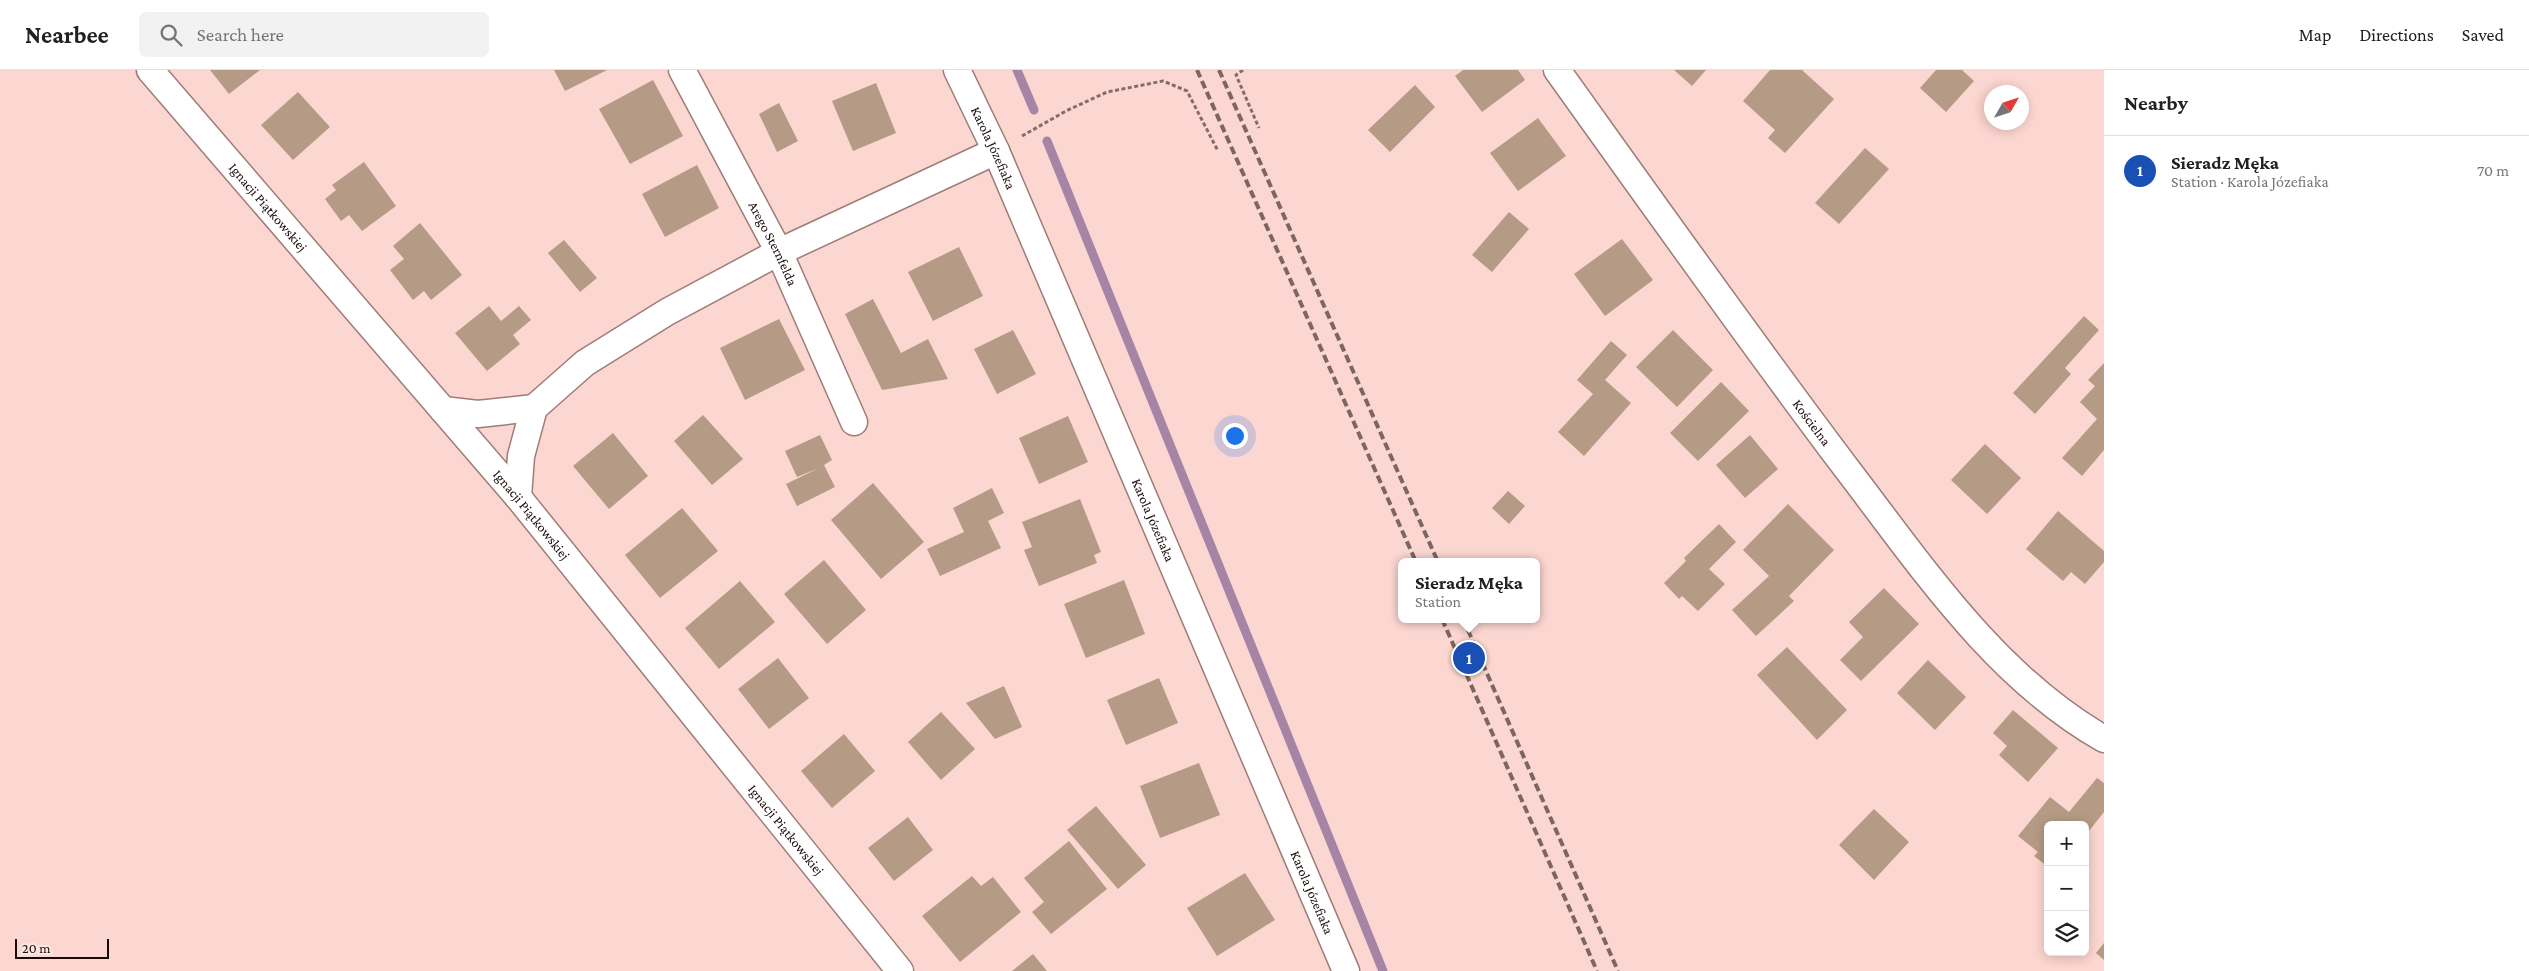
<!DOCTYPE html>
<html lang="en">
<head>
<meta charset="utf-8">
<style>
	:root { --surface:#fff; --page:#f2f2f2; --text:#202124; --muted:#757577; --line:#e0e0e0; --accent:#db2777 }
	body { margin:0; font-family:"Crimson Pro",serif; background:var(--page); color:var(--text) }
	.controls { position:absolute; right:15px; bottom:15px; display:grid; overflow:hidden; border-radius:8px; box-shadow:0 2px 12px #0003 }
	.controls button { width:45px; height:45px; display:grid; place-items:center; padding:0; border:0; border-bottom:1px solid var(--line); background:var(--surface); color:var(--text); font:25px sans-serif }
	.compass { position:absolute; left:1984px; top:15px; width:45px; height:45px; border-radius:50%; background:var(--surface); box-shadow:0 2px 12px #0003; rotate:51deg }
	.scale { position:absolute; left:15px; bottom:12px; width:94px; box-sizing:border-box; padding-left:5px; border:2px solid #180c0a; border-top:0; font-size:14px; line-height:18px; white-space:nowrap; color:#180c0a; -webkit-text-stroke:4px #fee7e3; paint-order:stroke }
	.you { position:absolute; left:1234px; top:365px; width:18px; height:18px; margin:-12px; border:4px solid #fff; border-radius:50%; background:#1a73e8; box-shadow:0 0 0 8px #1a73e833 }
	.badge { display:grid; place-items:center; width:32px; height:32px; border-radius:50%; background:var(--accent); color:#fff; font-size:16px; font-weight:700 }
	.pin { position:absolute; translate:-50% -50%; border:2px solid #fff; box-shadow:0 1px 5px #0006 }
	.popup { position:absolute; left:1398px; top:488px; width:142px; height:65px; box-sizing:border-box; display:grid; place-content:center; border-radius:8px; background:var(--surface); filter:drop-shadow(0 1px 4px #0005); font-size:16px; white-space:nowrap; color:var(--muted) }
	.popup b { font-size:19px; color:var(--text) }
	.popup::after { content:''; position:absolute; left:50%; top:100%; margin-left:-10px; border:10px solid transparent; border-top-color:var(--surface) }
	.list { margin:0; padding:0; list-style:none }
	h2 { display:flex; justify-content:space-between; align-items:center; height:65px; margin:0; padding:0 20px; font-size:21px }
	h2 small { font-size:16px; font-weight:400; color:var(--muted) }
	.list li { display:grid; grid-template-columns:32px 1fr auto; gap:15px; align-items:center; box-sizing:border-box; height:70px; padding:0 20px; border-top:1px solid var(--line) }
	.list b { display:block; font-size:19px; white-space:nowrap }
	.list p { margin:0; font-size:16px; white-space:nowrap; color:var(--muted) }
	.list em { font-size:16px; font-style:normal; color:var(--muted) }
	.icon { flex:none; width:28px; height:28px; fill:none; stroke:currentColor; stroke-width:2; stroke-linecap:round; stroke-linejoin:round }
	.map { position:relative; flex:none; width:2104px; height:901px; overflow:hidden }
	header { display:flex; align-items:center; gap:30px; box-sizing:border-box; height:70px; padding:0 25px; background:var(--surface); border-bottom:1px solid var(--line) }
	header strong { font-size:24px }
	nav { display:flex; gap:28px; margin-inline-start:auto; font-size:18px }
	.search { width:350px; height:45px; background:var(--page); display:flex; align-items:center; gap:12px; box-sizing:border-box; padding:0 18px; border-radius:8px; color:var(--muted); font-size:19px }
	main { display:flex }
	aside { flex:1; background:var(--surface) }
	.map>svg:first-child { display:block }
</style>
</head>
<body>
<header>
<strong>Nearbee</strong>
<div class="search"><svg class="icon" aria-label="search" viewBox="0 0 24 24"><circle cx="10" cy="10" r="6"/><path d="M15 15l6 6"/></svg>Search here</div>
<nav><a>Map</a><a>Directions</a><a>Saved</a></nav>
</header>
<main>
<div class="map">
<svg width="2104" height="901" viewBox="0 0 2104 901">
	<rect width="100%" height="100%" fill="#fcd6d0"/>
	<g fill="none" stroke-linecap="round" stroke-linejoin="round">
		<!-- stream -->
		<g stroke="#a584a6" stroke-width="9">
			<path d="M1017,0L1034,40"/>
			<path d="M1047,71L1383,901"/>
		</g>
	</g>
	<!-- building -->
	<g fill="#b59b85">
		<path d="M210,0H260L229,24Z"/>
		<path d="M554,0H607L565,21Z"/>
		<path d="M1463,0H1518L1525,10L1482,42L1455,6Z"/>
		<path d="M1674,0H1706L1692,16Z"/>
		<path d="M1770,0H1802L1834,29L1785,83L1768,68L1775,60L1743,31Z"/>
		<path d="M1936,0H1962L1974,11L1946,42L1920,18Z"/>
		<path d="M653,10L683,66L630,94L599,39Z"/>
		<path d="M876,13L896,63L853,81L832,31Z"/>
		<path d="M1415,15L1435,37L1390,82L1368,60Z"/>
		<path d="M298,22L330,57L293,90L261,55Z"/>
		<path d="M779,33L798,71L777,82L759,44Z"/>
		<path d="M1538,48L1566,86L1518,121L1490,83Z"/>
		<path d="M1865,78L1889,99L1839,154L1815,133Z"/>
		<path d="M364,92L396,136L362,161L349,145L341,151L325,129L336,120L332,115Z"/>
		<path d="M697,95L719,138L665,167L642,124Z"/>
		<path d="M1509,142L1529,159L1492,202L1472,185Z"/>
		<path d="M420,153L462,205L431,230L424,221L413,230L390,200L404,189L393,176Z"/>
		<path d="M1622,169L1653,210L1605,246L1574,204Z"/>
		<path d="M564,170L597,208L580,222L548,183Z"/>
		<path d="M959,177L983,226L933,251L908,202Z"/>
		<path d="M873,229L901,283L928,269L948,309L882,320L845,244Z"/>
		<path d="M489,236L501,251L519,236L531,250L513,265L520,274L487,301L455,263Z"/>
		<path d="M2084,246L2099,260L2065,298L2071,304L2035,344L2013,323Z"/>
		<path d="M779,249L805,300L745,330L720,278Z"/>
		<path d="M1013,260L1036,304L997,324L974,279Z"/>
		<path d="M1673,260L1713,300L1677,337L1636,297Z"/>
		<path d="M1611,271L1627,285L1605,310L1631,333L1584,386L1558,362L1593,324L1577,310Z"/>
		<path d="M2104,293V380L2082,406L2062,388L2097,349L2080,332L2095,316L2088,310Z"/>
		<path d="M1721,312L1749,341L1698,391L1670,363Z"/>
		<path d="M703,345L743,389L712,415L674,371Z"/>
		<path d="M1068,346L1088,392L1039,414L1019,368Z"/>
		<path d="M613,363L648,406L609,439L573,396Z"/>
		<path d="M820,365L832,390L824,395L835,417L797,436L786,414L819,398L797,407L785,381Z"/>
		<path d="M1750,365L1778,399L1745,428L1716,395Z"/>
		<path d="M1985,374L2021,408L1987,444L1951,410Z"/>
		<path d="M873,413L924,472L881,509L831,450Z"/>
		<path d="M992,418L1004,443L988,451L1001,478L940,506L927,479L964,462L953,438Z"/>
		<path d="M1508,421L1525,436L1509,454L1492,438Z"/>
		<path d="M1080,429L1101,482L1094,485L1097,493L1039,516L1024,480L1032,477L1022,452Z"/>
		<path d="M1788,434L1834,480L1789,526L1794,531L1756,566L1732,540L1769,506L1743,480Z"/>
		<path d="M682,438L718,481L660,528L625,485Z"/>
		<path d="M2058,441L2104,481V492L2085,514L2071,502L2063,511L2026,479Z"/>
		<path d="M1719,454L1736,472L1709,499L1725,514L1698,541L1682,526L1679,529L1664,513L1686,491L1684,488Z"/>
		<path d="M824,490L866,540L827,574L784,524Z"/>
		<path d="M1124,510L1145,564L1086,588L1064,534Z"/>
		<path d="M740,511L775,552L719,599L685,558Z"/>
		<path d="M1884,518L1919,554L1861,611L1840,590L1863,567L1849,552Z"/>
		<path d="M1787,577L1847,640L1817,670L1757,605Z"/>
		<path d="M778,588L809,628L769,659L738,619Z"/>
		<path d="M1928,590L1966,627L1935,660L1897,623Z"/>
		<path d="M1159,608L1178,653L1126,675L1107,630Z"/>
		<path d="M1004,616L1022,657L995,669L966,633Z"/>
		<path d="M2013,640L2058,678L2028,712L1999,685L2007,676L1993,663Z"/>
		<path d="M941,642L975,679L941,710L908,672Z"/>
		<path d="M844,664L875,701L832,738L801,701Z"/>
		<path d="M1199,693L1220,745L1160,768L1140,716Z"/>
		<path d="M2097,708L2104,713V742L2085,766V755H2048V797L2034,786L2038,782L2018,766L2050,727L2069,742Z"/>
		<path d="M1096,736L1146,795L1118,819L1067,760Z"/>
		<path d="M1874,739L1909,772L1874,810L1839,775Z"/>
		<path d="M908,747L933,780L894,811L868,778Z"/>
		<path d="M1069,771L1107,819L1051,864L1032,842L1044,832L1024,808Z"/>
		<path d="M1245,803L1275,850L1217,886L1187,838Z"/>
		<path d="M972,806L981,816L993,807L1021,842L960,892L922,846Z"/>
		<path d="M2104,873V890L2096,883Z"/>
		<path d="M1033,884L1047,901H1012Z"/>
	</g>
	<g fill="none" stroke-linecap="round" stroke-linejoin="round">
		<defs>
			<g id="street">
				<path id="s1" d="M150,0L518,427L900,901"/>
				<path id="s2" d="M682,0L779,182L854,352"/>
				<path id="s3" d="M957,0L996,81L1346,901"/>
				<path id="s4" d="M1557,0C1653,134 1748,268 1847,399C1922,497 1995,607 2104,669"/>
				<path d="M443,340L478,344L534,338"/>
				<path d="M518,427L521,386L534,338L585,293L667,242L779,182L996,81"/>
			</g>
		</defs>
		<!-- street casing -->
		<use href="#street" stroke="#9e7c77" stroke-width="29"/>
		<!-- path -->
		<g stroke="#846c68" stroke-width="3" stroke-dasharray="4 2.5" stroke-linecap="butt">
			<path d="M1243,0L1236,5L1259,58"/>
			<path d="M1022,66L1066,41L1107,22L1163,11L1187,21L1218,81"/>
		</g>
		<!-- street -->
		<use href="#street" stroke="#fff" stroke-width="26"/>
		<!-- rail -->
		<g stroke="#7d6562" stroke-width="4" stroke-dasharray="8 4" stroke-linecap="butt">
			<path d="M1197,0L1416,492"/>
			<path d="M1219,0L1438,492"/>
			<path d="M1442,549L1597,901"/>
			<path d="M1463,549L1618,901"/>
		</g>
	</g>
	<g text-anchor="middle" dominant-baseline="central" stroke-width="4" stroke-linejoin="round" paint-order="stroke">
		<!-- street labels -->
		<g font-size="14" fill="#180c0a" stroke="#fee7e3">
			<text stroke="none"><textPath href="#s3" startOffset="86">Karola Józefiaka</textPath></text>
			<text stroke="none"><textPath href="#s1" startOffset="181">Ignacji Piątkowskiej</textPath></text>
			<text stroke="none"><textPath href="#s2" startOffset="196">Arego Sternfelda</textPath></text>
			<text stroke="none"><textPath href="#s4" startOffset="435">Kościelna</textPath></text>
			<text stroke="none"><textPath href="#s1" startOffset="586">Ignacji Piątkowskiej</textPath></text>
			<text stroke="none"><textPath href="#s3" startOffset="491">Karola Józefiaka</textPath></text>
			<text stroke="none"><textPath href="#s1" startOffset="991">Ignacji Piątkowskiej</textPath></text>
			<text stroke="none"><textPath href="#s3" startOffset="896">Karola Józefiaka</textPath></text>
		</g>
	</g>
</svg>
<div class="controls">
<button>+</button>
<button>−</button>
<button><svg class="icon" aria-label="layers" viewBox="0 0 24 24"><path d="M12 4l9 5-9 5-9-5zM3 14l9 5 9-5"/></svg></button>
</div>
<svg class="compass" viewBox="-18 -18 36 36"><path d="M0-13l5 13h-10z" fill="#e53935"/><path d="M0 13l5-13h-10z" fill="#757577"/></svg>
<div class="scale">20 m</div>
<div class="you"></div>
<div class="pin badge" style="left:1469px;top:588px;background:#1a4fb4">1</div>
<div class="popup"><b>Sieradz Męka</b>Station</div>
</div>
<aside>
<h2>Nearby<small></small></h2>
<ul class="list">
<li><span class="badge" style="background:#1a4fb4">1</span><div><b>Sieradz Męka</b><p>Station · Karola Józefiaka</p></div><em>70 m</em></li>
</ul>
</aside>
</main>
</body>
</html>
